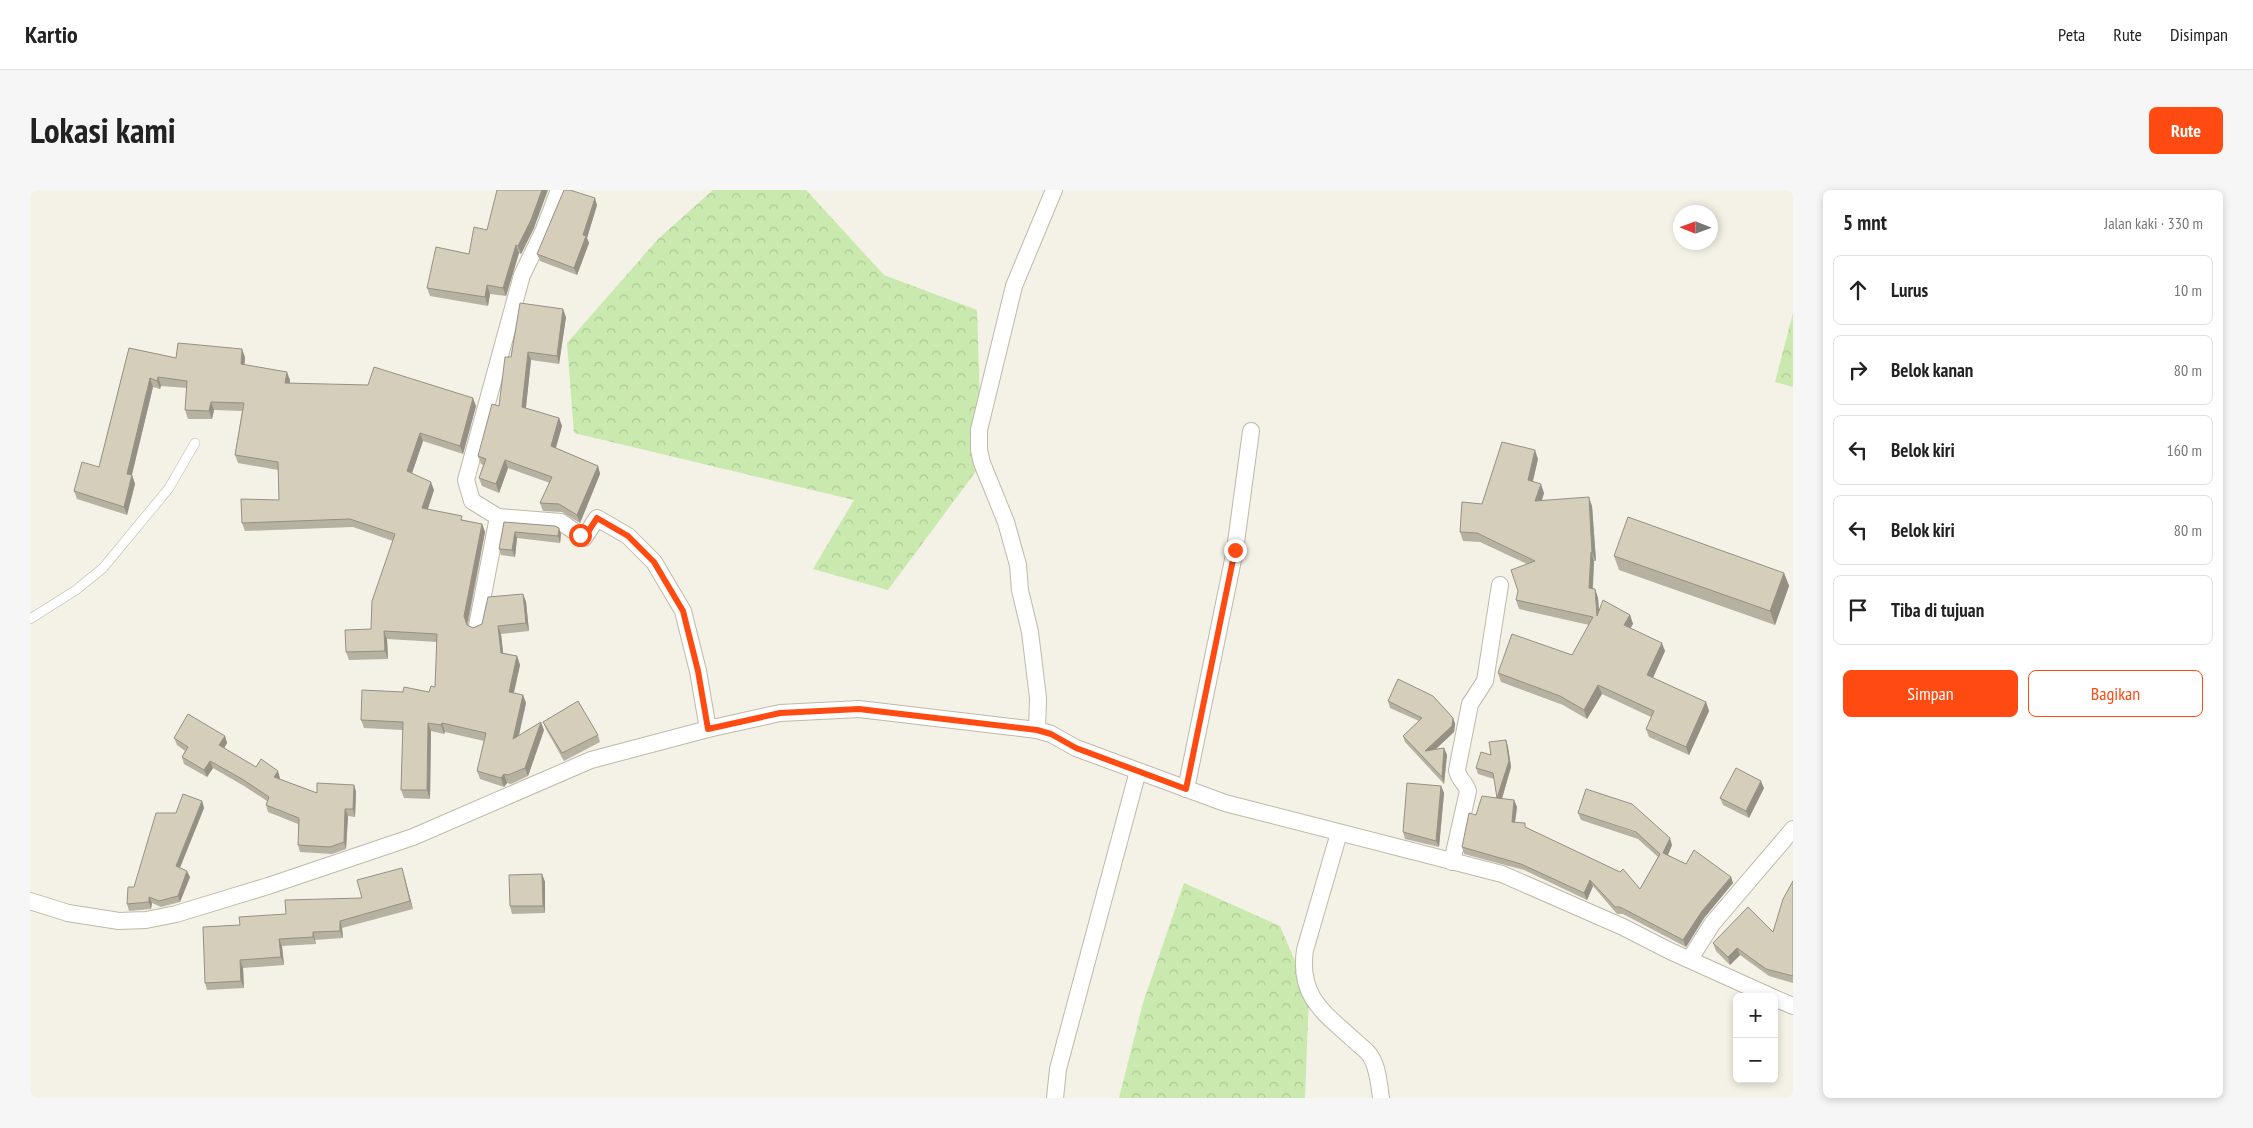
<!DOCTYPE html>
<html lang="id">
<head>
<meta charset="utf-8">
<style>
	:root { --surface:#fff; --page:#f6f6f6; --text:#222; --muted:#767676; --line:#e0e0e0; --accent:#ff4b12 }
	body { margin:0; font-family:"PT Sans Narrow",sans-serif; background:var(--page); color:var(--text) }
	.controls { position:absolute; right:15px; bottom:15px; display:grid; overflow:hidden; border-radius:8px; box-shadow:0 2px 8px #0003 }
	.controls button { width:45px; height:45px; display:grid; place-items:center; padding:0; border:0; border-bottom:1px solid var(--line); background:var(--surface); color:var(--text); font:25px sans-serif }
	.compass { position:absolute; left:1643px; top:15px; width:45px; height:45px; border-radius:50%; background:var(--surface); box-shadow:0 2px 8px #0003; rotate:271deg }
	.stop { position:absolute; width:15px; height:15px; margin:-11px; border:4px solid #ff4b12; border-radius:50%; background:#fff }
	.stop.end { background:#ff4b12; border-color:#fff; box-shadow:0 1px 5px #0008 }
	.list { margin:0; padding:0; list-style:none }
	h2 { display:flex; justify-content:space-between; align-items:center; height:65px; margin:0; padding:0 20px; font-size:21px }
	h2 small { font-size:16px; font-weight:400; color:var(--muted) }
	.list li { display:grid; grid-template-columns:32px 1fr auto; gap:15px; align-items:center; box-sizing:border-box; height:70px; margin:0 10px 10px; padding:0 10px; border:1px solid var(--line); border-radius:8px }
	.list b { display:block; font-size:19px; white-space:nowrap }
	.list em { font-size:16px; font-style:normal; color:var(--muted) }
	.actions { display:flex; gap:10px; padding:15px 20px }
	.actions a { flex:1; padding:11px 0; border:1px solid var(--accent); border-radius:8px; text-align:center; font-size:18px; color:var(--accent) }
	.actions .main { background:var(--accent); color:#fff }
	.icon { flex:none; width:28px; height:28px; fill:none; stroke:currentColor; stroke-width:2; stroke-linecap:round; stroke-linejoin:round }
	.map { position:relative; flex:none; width:1763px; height:908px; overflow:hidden; border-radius:8px }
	header { display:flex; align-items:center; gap:30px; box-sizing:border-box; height:70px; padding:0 25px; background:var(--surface); border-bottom:1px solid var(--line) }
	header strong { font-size:24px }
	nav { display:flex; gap:28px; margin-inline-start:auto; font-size:18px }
	.intro { display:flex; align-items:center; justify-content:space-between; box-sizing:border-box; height:120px; padding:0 30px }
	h1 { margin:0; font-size:35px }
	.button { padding:12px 22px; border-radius:8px; background:var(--accent); color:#fff; font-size:18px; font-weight:700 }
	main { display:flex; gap:30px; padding:0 30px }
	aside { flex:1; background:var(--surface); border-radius:8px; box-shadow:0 2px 8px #0003 }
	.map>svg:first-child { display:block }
</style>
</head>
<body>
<header>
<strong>Kartio</strong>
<nav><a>Peta</a><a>Rute</a><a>Disimpan</a></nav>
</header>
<div class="intro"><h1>Lokasi kami</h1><a class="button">Rute</a></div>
<main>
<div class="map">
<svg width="1763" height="908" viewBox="0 0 1763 908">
	<defs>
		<pattern id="forest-crowns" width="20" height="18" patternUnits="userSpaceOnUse" patternTransform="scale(1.25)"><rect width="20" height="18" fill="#c9e9ae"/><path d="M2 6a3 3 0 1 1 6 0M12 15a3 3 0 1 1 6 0" fill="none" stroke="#aec996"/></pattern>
	</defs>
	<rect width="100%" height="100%" fill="#f4f1e6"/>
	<!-- forest -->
	<g fill="url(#forest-crowns)">
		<path d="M683,0H776L854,85L947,120L952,273L858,400L783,379L824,310L544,243L537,153L628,49Z"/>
		<path d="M1763,123V197L1745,192Z"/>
		<path d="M1154,693L1250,736L1279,804L1275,908H1089L1113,813Z"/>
	</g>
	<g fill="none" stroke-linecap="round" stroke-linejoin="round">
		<defs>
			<path id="lane" d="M0,429L46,400L73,378L139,298L165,253"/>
			<g id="street">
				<path d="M468,327L442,311L436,290L492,85L513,42L529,0"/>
				<path d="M447,436L468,327L531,332L554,348L567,328L598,346L624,372L653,421L668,481L678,539"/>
				<path d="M1007,540L1008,508L1000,442L990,400L988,375L976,332L952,273L949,260V240L984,96L1024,0"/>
				<path d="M1156,599L1205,360L1221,241"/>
				<path d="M1309,643L1275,760C1268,806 1294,823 1325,851C1330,856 1338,861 1341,867C1348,878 1349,895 1351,908"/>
				<path d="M1422,672L1438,601C1436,593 1428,589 1427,580L1440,514L1455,491L1470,395"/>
				<path d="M0,711L38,723L89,731L116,730L146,724L238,696L383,647L561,570L678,539L750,523L829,519L1007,540L1021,544L1046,558L1195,613L1472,684L1593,737L1640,761L1742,807"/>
				<path d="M1660,769L1682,734L1763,639"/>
				<path d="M1744,808L1763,816"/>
				<path d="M1025,908L1028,879L1108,581"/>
			</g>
		</defs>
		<!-- lane casing -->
		<use href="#lane" stroke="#bfb9a9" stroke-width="10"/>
		<!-- street casing -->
		<use href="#street" stroke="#bfb9a9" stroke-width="18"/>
		<!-- lane -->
		<use href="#lane" stroke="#fff" stroke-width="9"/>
		<!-- street -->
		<use href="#street" stroke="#fff" stroke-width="16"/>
	</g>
	<!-- wall -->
	<g fill="#b7b1a1">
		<path d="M567,15L557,48L559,53L547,85L510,71L507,64Z"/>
		<path d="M504,38L491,64L489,63L476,106L460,104L458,116L400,106L397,98L439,64L457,40Z"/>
		<path d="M536,127L529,174L501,170L496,218L529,228L532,236L526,258L568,276L570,284L550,333L532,322L513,321L510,313L520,293L478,278L469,303L452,296L449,288L453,275L451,274L448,266L469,216L481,167Z"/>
		<path d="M99,158L146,168L215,167L214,175L260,190V193L446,216L433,264L393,251L382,283L404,300L398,319L434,330L452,334L455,342L438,435L443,438L452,434L493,404L496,412L499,441L471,444L473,463L487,466L490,475L484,503L493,505L496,513L489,545L514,540L498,586L481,594L477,593L474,597L450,589L447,581L454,551L415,542L414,544L401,541L400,609L374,608L371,600L373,540L334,538L331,530L399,502L405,497L407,452L357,449L358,469L319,470L316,462L341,439L363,351L323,337L215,341L212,333L249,310L248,280L208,273L205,265L212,221L184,220L182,229H158L155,220L157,198L131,196L130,199L123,197L102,285L105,294L97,325L47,309L44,301L69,277Z"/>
		<path d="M1508,269L1503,291L1514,303L1512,311L1562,316L1566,371H1564L1563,399H1565L1568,408L1569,420L1600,425L1603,434L1600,438L1635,461L1623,488L1676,512L1679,521L1659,565L1619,547L1616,539L1621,527L1572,504L1557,529L1533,515L1471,492L1468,483L1542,465L1559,435L1489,419L1486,410L1497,374L1450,352L1433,351L1430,342L1452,314Z"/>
		<path d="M474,332L531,344L530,353L487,348L485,367L471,365L469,359Z"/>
		<path d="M1584,366L1754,383L1759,396L1745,435L1589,380Z"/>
		<path d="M1358,511L1423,528L1425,534L1424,542L1406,559L1414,558L1417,565L1414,594L1375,552L1373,546L1389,531L1360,518Z"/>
		<path d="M513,532L568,545L570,552L534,571L516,539Z"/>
		<path d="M195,546L197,553L194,558L226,577L250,588V589L287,603L324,595L326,602L325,627L318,626L316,659L302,664L270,662L268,655V634L238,622L236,615L237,611L214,596L183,578L177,587L154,574L152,567L155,561L147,555L144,548Z"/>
		<path d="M1476,550L1478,557L1481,577L1472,609L1484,610L1487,617L1485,632L1610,699L1628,667L1608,649L1551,630L1548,623L1642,655L1638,665L1656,674L1701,687L1703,693L1674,728L1656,757L1593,724H1587L1563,696L1557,710L1494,680L1434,664L1432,657L1446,625L1467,608L1464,589L1448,584L1446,578L1461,565Z"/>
		<path d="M1411,596L1414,603L1409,657L1375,649L1373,642Z"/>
		<path d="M1734,598L1719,628L1693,615L1690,608Z"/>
		<path d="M172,611L174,618L150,678L160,687L150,712L131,717L122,713L121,719L99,721L97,714L104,697L146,623Z"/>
		<path d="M512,684L515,692V723L482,724L480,716Z"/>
		<path d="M374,685L383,719L312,738L313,748L285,750L286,754L252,756L254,775L213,778L214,798L177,800L175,793L210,735L256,724L332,708Z"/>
		<path d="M1763,691V793L1739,786L1710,765L1700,775L1686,761L1683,753L1743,742Z"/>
	</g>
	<!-- shaded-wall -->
	<g fill="#959083">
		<path d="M512,0H518L504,38L491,64L488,56Z"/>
		<path d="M565,8L567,15L557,48L559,53L547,85L544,78L553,45Z"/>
		<path d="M486,55L489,63L476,106L473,98Z"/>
		<path d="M457,95L460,104L458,116L455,107Z"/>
		<path d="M533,119L536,127L529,174L527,166Z"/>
		<path d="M212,159L215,167L214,182L211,174Z"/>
		<path d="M498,162L501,170L495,225L492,217Z"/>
		<path d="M257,182L260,190L258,202L255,193Z"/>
		<path d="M128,187L131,196L130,199L127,191Z"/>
		<path d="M120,188L123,197L100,292L97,284Z"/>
		<path d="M443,208L446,216L433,264L430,256Z"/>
		<path d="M181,212L184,220L182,229L179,221Z"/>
		<path d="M529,228L532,236L524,264L521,256Z"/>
		<path d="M390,243L393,251L380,289L377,281Z"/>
		<path d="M1505,260L1508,269L1501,298L1498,290Z"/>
		<path d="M475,270L478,278L469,303L466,294Z"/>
		<path d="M568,276L570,284L550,333L547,325Z"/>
		<path d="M102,285L105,294L97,325L94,317Z"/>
		<path d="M401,292L404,300L395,327L392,318Z"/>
		<path d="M1511,294L1514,303L1508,320L1505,311Z"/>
		<path d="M1559,307L1562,316L1566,371L1562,363Z"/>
		<path d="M452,334L455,342L437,434L434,426Z"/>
		<path d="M529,338L531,344L530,353L528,346Z"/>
		<path d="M485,342L487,348L485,367L482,360Z"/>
		<path d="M1561,362L1564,371L1562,407L1559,398Z"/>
		<path d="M1754,383L1759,396L1745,435L1740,421Z"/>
		<path d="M1565,399L1568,408L1570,435L1567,426Z"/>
		<path d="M493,404L496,412L499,441L496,433Z"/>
		<path d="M1600,425L1603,434L1597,444L1594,435Z"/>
		<path d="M468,436L471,444L474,471L471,463Z"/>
		<path d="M354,441L357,449L358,469L355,461Z"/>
		<path d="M1632,453L1635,461L1620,494L1617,485Z"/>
		<path d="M487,466L490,475L482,510L479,502Z"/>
		<path d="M1568,495L1572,504L1557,529L1554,520Z"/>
		<path d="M493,505L496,513L486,557L483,549Z"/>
		<path d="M1676,512L1679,521L1659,565L1656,557Z"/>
		<path d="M1423,528L1425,534L1424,542L1397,567L1395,561Z"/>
		<path d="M511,532L514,540L498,586L495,578Z"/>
		<path d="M398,533L401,541L400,609L397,600Z"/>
		<path d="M412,533L415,542L414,544L411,535Z"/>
		<path d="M195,546L197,553L192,562L189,555Z"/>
		<path d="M1476,550L1478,557L1481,577L1470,615L1467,608Z"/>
		<path d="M1414,558L1417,565L1414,594L1412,587Z"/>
		<path d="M180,571L183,578L177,587L174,580Z"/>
		<path d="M248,581L250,588L246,594L244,587Z"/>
		<path d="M474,584L477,593L474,597L471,588Z"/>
		<path d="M1731,591L1734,598L1719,628L1716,621Z"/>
		<path d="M324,595L326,602L325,627L323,619Z"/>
		<path d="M1411,596L1414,603L1409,657L1406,651Z"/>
		<path d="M1484,610L1487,617L1484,639L1482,632Z"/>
		<path d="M172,611L174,618L148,682L146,676Z"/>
		<path d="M315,619L318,626L316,659L314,652Z"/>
		<path d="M1640,648L1642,655L1636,669L1633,663Z"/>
		<path d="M372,678L374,685L383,719L380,711Z"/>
		<path d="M157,681L160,687L150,712L148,706Z"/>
		<path d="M512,684L515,692V723L513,716Z"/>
		<path d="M1701,687L1703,693L1674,728L1656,757L1653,750L1672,721Z"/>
		<path d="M1560,690L1563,696L1557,710L1554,703Z"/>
		<path d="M119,707L122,713L121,719L119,712Z"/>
		<path d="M310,731L312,738L313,748L310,741Z"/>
		<path d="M283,742L286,754L283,747Z"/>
		<path d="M249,749L252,756L254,775L251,767Z"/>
		<path d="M1707,758L1710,765L1700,775L1698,767Z"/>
		<path d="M210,770L213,778L214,798L211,791Z"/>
	</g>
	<!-- building -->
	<g fill="#d5cebb" stroke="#959083">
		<path d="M467,0H512L501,30L488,56L486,55L473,98L457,95L455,107L397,98L406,57L439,64L444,37L457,40Z"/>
		<path d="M534,0H540L565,8L553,45L556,46L544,78L507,64Z"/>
		<path d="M490,113L533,119L527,166L498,162L492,217L529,228L521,256L568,276L547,325L529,314L510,313L522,287L475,270L466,294L449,288L456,269L448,266L462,214L469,216L475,167H481Z"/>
		<path d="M148,153L212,159L211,174L257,182L255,193L338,195L344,177L443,208L430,256L390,243L377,281L401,292L392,318L432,326L431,330L452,334L434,426L437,435L443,438L452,434L458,407L493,404L496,433L468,436L471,463L487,466L479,502L493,505L483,549L511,532L495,578L478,585L474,584L471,588L447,581L456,543L412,533L411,535L398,533L397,600H371L373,532L331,530L332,500L373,502L374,497L399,502L401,496L405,497L407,444L354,441L355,461L316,462L315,440L341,439L342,411L365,344L320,329L212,333L211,309L249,310L248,272L205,265L214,213L181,212L179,221L155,220L157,191L128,187L127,191L120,188L97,284L102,285L94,317L44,301L52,272L69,277L99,158L146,168Z"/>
		<path d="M1472,252L1505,260L1498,290L1511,294L1505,311L1559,307L1562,363L1561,362L1559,398L1565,399L1567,426L1573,410L1600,425L1594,435L1632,453L1617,485L1676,512L1656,557L1616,539L1624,521L1568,495L1554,520L1530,506L1468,483L1482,444L1542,465L1563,427L1486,410L1488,401L1481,380L1505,371L1447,343L1430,342L1432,312L1452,314Z"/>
		<path d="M1598,327L1754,383L1740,421L1584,366Z"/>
		<path d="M474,332L525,336L529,338L528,346L485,342L482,360L469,359Z"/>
		<path d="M1368,489L1403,506L1423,528L1422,536L1395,561L1414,558L1412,587L1373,546L1392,528L1358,511Z"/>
		<path d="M548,511L568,545L532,563L513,532Z"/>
		<path d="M158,524L195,546L189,555L226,577L231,569L248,581L244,587L287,603V593L324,595L323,619H315L314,652L300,657L268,655L269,628L236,615L239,607L212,589L180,571L174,580L152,567L158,557L144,548Z"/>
		<path d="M1476,550L1479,571L1467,608L1484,610L1482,632L1495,633V637L1590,682L1593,679L1610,699L1630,664L1606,642L1548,623L1556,599L1602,614L1640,648L1633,663L1656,674L1664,660L1701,687L1672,721L1653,750L1590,717H1585L1560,690L1554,703L1491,674L1432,657L1439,623L1446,625L1452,606L1467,608L1463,583L1446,578L1451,562L1461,565L1459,552Z"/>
		<path d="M1706,578L1731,591L1716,621L1690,608Z"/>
		<path d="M1377,593L1411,596L1406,651L1373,642Z"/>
		<path d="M153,604L172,611L146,676L157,681L148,706L129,711L119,707V712L97,714L98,697H104L126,623H146Z"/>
		<path d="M372,678L380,711L310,731V741L283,742V747L249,749L251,767L210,770L211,791L175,793L173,737L210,735L209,727L256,724L255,710L332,708L327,690Z"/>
		<path d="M512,684L513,716H480L479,685Z"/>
		<path d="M1763,691V786L1736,779L1707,758L1698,767L1683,753L1718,717L1743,742L1753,709Z"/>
	</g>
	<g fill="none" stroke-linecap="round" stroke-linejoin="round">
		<!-- route -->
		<path stroke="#ff4b12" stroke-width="6" d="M550,345L554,348L567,328L598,346L624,372L653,421L668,481L678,539L750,523L829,519L1007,540L1021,544L1046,558L1156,599L1205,360"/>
	</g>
</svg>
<div class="controls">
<button>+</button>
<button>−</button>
</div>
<svg class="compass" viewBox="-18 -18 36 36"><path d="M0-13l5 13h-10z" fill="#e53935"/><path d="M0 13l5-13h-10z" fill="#767676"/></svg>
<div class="stop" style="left:550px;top:345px"></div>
<div class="stop end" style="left:1205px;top:360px"></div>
</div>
<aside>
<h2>5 mnt<small>Jalan kaki · 330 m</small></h2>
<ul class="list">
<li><svg class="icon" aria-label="ahead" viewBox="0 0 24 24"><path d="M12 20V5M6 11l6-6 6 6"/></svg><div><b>Lurus</b></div><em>10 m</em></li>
<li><svg class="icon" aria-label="right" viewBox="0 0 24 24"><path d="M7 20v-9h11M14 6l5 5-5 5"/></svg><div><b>Belok kanan</b></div><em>80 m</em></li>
<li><svg class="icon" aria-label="left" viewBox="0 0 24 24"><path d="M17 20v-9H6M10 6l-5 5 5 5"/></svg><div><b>Belok kiri</b></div><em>160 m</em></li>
<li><svg class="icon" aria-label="left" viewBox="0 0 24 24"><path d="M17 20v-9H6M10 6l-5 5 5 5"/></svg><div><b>Belok kiri</b></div><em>80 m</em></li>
<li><svg class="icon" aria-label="arrive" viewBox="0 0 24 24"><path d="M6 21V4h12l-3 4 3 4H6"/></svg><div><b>Tiba di tujuan</b></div></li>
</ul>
<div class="actions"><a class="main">Simpan</a><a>Bagikan</a></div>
</aside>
</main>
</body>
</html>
